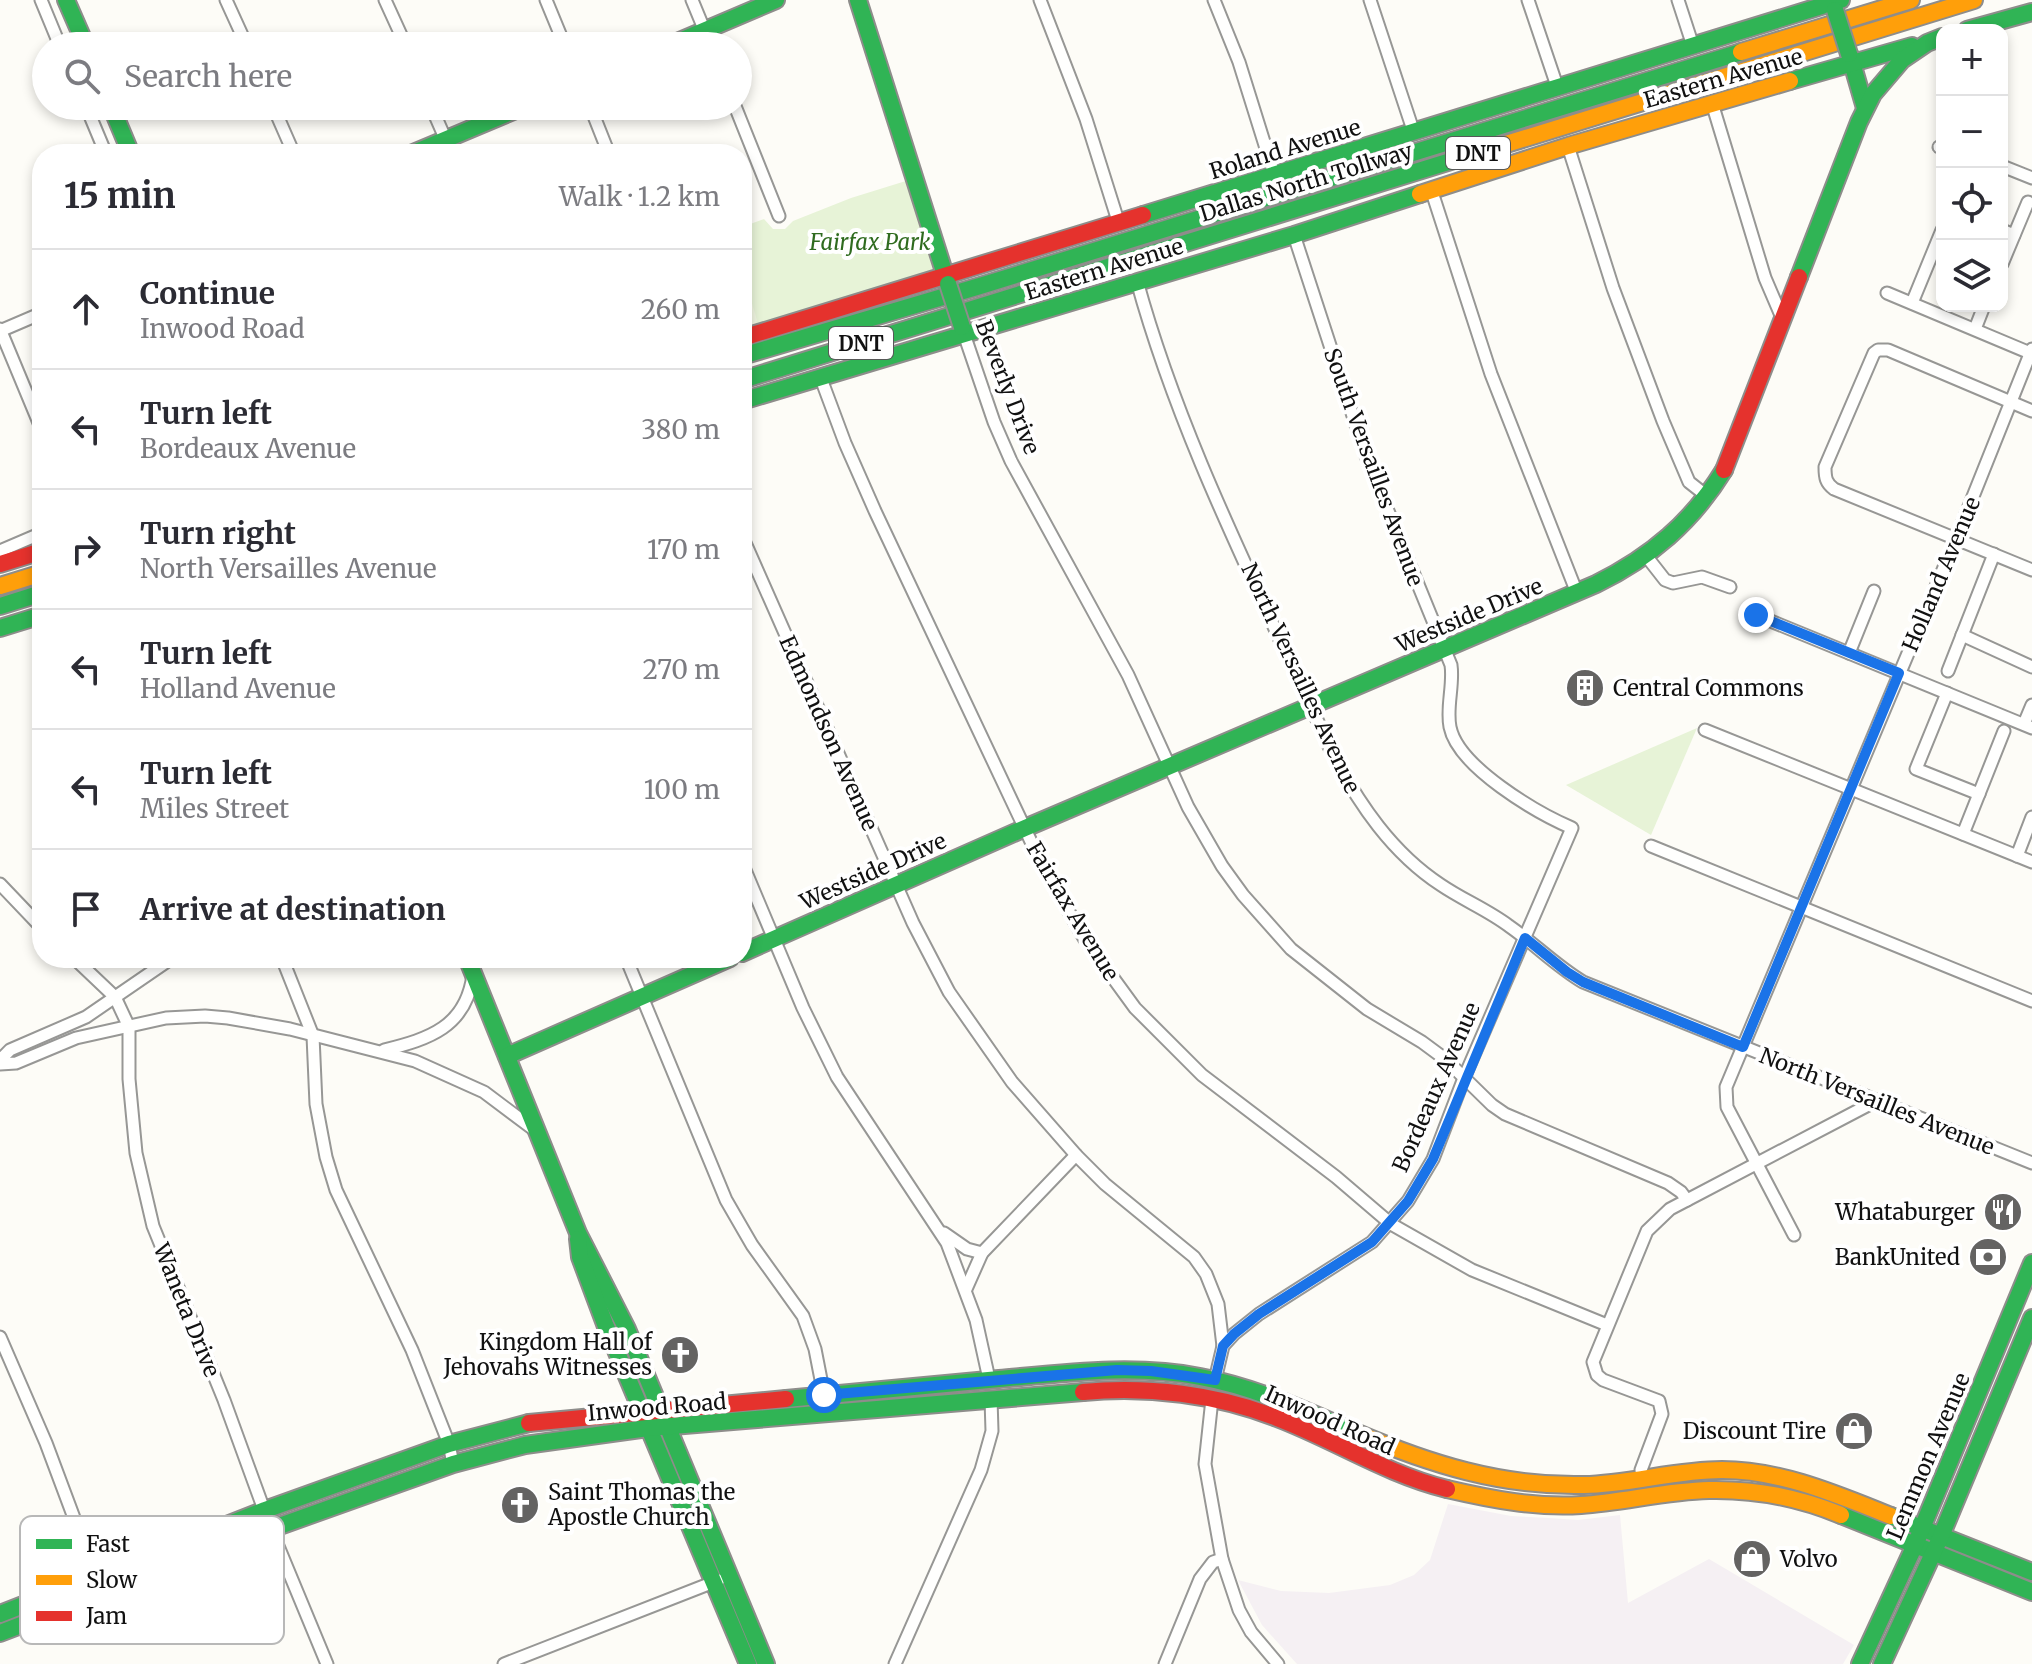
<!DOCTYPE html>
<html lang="en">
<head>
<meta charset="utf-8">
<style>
	:root { --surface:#fff; --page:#f7f7f7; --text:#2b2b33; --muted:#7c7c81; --line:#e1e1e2 }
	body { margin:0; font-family:Merriweather,serif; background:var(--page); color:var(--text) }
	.controls { position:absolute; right:24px; top:24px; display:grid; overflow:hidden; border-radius:16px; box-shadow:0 4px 12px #0003 }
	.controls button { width:72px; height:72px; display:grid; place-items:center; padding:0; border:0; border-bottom:2px solid var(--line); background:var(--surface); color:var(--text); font:40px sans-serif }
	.stop { position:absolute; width:24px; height:24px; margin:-18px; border:6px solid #1a73e8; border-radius:50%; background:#fff }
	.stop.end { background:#1a73e8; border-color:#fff; box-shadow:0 2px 8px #0008 }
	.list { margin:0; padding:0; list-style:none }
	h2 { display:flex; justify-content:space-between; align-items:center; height:104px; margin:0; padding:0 32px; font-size:34px }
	h2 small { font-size:26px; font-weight:400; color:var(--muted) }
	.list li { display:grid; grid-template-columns:52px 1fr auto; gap:24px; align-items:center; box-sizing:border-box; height:120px; padding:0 32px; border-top:2px solid var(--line) }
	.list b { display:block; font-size:30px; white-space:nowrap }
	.list p { margin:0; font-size:26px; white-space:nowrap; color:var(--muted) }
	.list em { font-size:26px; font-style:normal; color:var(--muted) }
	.icon { flex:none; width:44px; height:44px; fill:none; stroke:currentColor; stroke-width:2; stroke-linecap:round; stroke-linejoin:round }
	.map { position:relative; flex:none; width:2032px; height:1664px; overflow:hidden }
	.search { position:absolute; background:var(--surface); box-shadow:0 4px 12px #0003; left:32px; top:32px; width:720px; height:88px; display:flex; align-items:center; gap:20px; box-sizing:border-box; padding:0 28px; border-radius:44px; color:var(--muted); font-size:30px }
	.panel { position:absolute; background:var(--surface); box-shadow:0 4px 12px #0003; left:32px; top:144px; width:720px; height:824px; border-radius:32px }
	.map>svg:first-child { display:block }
</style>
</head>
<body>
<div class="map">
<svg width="2032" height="1664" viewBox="0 0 2032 1664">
	<rect width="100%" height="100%" fill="#fdfcf7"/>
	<!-- industrial -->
	<path fill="#f5f0f3" d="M1448,1504L1511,1516L1549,1518L1578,1520L1620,1515L1628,1603L1709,1559L1854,1645L1843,1664H1297L1262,1625L1238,1580L1281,1591L1329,1593L1390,1585L1414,1575L1430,1560Z"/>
	<!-- green -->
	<g fill="#e7f3d7">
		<path d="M909,180L935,268L934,273L742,332V227L764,219L773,229H785L793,221L851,198Z"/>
		<path d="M1697,728L1651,835L1566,785Z"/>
	</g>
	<!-- pitch -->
	<path fill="#f0f6e1" d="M742,271L757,320L755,326L742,330Z"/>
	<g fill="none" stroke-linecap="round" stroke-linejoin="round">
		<defs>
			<g id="street">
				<path d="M41,0L60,46"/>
				<path d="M226,0L247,46"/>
				<path d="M385,0L406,46"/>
				<path d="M546,0L565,46"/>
				<path d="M692,0L711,46"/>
				<path d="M1040,0L1086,119L1119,224"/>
				<path d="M1214,0L1239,62L1274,174"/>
				<path d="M1370,0L1414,133"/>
				<path d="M1528,0L1558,89"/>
				<path d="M1678,0L1693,46"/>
				<path d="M1712,103L1765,278L1783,320"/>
				<path d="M86,106L106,154"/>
				<path d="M273,106L294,154"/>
				<path d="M431,106L452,154"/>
				<path d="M590,106L609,154"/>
				<path d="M735,106L779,216"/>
				<path d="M1568,146L1613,288L1663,421L1689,482L1708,497"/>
				<path d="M1939,147L1942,148"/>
				<path d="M2002,166L2032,178"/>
				<path d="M1431,189L1491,374L1577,593"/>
				<path d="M2002,230L2014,235"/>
				<path d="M2002,264L2028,202"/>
				<path d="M1137,281C1182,445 1263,598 1332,753C1359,804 1392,853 1441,885C1463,900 1488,910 1509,926C1535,944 1556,966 1583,982L2032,1163"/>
				<path d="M1887,293L2030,353"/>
				<path d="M1912,303L1942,230"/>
				<path d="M0,329L42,430"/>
				<path d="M1975,329L1984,306"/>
				<path d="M0,331L42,313"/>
				<path d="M964,334L994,422L1011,461L1128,675L1188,807L1222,866L1243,895L1291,949L1367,1009L1422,1042L1445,1059L1492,1105L1505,1114L1668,1183L1681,1192L1687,1200"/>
				<path d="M820,376L845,443L875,511L1043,867L1084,938L1135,1008L1202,1075L1336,1177L1391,1224L1472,1270L1607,1325"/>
				<path d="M2032,411L1888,350H1878L1874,353L1825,467C1825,478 1826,483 1834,489L2032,570"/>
				<path d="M742,536L913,923L949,992L1012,1082L1076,1155L1105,1184L1194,1257L1206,1274L1218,1304L1223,1346"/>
				<path d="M0,551L42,533"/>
				<path d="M1647,557L1665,580L1673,583L1702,577L1730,587"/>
				<path d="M1756,615L2032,728"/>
				<path d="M1962,635L2032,667"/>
				<path d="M1849,653L1874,591"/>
				<path d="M1948,671L1994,554"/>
				<path d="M1947,693L1916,769L1979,794"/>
				<path d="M2024,724L2032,705"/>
				<path d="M1705,730L2032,862"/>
				<path d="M1963,834L2004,731"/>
				<path d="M1651,846L2032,1001"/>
				<path d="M2017,856L2032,817"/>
				<path d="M742,863L803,1008L837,1077L947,1243L976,1320L989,1379"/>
				<path d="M0,884L42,928"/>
				<path d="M74,958L115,997L129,1027V1079L136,1153L153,1226L224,1400L271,1529L327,1664"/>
				<path d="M282,958L313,1036L316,1104L326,1157L336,1190L412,1350L449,1444L453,1464"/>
				<path d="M626,958L726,1200L752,1245L803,1316L815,1349L824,1395"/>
				<path d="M384,1050C429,1039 466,1027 473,975"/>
				<path d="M0,1060L10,1050L86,1017L172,958"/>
				<path d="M0,1064L16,1063L76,1038L166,1018L205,1016L228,1018L290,1029L415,1061L484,1092L536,1131"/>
				<path d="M944,1233L967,1249L982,1253"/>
				<path d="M1794,1235L1727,1107L1726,1087L1956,539L2032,349"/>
				<path d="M966,1289L982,1253L1076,1155"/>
				<path d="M0,1337L46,1443L98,1582"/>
				<path d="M1215,1380L1223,1346L1234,1334L1259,1314L1372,1242L1408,1201L1433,1159L1464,1078L1572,828C1537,813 1458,767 1450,727C1446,707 1454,685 1451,665L1368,462L1294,235"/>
				<path d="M1212,1399L1205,1464L1222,1559L1239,1610L1251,1632L1278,1664"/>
				<path d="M1642,1479L1641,1470L1662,1414L1659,1401L1603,1380L1597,1375L1593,1362L1647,1231L1670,1209L1876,1101"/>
				<path d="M504,1664L719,1580"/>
				<path d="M895,1664L981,1470L992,1431L991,1399"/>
				<path d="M1165,1664L1200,1579L1213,1562L1222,1559"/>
			</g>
			<g id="fast">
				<path d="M66,0L86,46"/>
				<path d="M858,0L948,284"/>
				<path d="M1967,30L2032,12"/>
				<path d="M668,46L776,0"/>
				<path d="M1850,56L1865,108"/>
				<path d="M1790,81L1912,46"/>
				<path d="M111,106L131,154"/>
				<path d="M411,154L525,106"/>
				<path d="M1143,215L1841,0"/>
				<path d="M1799,277L1859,122L1873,94L1902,60L1927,43L1942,37"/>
				<path d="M742,356L980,286L1741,52"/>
				<path d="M742,380L1464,157"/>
				<path d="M742,401L1294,235L1420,194"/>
				<path d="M0,606L42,593"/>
				<path d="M0,628L42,615"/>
				<path d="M742,953L1025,828L1596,584C1651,557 1692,522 1724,470"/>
				<path d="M467,958L578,1233L627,1329L766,1664"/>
				<path d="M507,1056L730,958"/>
				<path d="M578,1239L580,1257L605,1324L748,1664"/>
				<path d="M786,1399C857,1392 928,1386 999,1379C1065,1373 1135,1364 1200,1377C1255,1387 1304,1410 1355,1432"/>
				<path d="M1841,1515L2032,1592"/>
				<path d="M1891,1516L2032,1572"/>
				<path d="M0,1614L265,1510L449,1444L529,1423"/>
				<path d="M0,1633L271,1529L453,1464L525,1445L648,1428L1083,1392"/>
				<path d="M1860,1664L1915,1545L2032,1263"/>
				<path d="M1882,1664L1941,1536L2032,1318"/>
			</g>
			<g id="slow">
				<path d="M1741,52L1911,0"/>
				<path d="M1464,157L1974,0"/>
				<path d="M1420,194L1568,146L1790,81"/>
				<path d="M0,586L42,573"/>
				<path d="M1355,1432C1429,1464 1502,1487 1584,1485C1630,1484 1676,1470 1722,1470C1781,1470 1838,1495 1891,1516"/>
				<path d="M1447,1489C1490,1499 1536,1508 1581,1505C1624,1502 1666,1491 1709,1490C1754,1489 1800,1498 1841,1515"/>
			</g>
			<g id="jam">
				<path d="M742,338L1143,215"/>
				<path d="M1724,470L1799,277"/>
				<path d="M0,564L42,551"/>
				<path d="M1083,1392C1147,1386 1217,1394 1277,1418C1335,1440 1386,1474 1447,1489"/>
				<path d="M529,1423L786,1399"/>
			</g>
		</defs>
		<!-- street casing -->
		<use href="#street" stroke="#979795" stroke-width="15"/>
		<!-- fast casing -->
		<use href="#fast" stroke="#8e8d8b" stroke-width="20"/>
		<!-- slow casing -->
		<use href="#slow" stroke="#8e8d8b" stroke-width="20"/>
		<!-- jam casing -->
		<use href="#jam" stroke="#8e8d8b" stroke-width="20"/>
		<!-- street -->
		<use href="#street" stroke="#fffffe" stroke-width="11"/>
		<!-- fast -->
		<use href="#fast" stroke="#30b455" stroke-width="16"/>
		<!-- slow -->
		<use href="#slow" stroke="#ff9f0a" stroke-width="16"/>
		<!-- jam -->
		<use href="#jam" stroke="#e5322d" stroke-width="16"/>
		<defs>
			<g id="fast-bridge">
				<path d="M1835,10L1849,54"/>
				<path d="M948,284L962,327"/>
			</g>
		</defs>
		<!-- fast-bridge casing -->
		<use href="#fast-bridge" stroke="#8e8d8b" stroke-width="20" stroke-linecap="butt"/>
		<!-- fast-bridge -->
		<use href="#fast-bridge" stroke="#30b455" stroke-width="16"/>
	</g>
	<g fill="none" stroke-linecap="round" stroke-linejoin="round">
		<!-- route -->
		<path stroke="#1a73e8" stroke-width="10" d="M824,1395L1117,1370L1151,1371L1215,1380L1223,1346L1234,1334L1259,1314L1372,1242L1408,1201L1433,1159L1525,938L1567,972L1583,982L1743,1047L1899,673L1756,615"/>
	</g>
	<!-- icons -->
	<defs>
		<symbol id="building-disc" viewBox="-11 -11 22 22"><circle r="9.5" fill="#646362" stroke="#fff"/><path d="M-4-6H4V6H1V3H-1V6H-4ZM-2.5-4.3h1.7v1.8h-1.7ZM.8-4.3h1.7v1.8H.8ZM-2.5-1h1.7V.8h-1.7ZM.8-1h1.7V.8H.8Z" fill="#fff"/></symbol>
		<symbol id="restaurant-disc" viewBox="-11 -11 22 22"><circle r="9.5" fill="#646362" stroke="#fff"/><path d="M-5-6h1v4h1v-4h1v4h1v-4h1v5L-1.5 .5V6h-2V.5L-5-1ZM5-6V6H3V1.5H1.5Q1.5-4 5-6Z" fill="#fff"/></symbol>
		<symbol id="bank-disc" viewBox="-11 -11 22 22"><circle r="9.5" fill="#646362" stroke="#fff"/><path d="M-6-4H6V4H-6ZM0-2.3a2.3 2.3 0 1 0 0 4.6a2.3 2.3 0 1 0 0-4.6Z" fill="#fff"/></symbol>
		<symbol id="church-disc" viewBox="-11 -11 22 22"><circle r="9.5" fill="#646362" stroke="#fff"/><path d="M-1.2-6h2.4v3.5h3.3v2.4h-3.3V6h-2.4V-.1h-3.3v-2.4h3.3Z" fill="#fff"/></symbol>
		<symbol id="shop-disc" viewBox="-11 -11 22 22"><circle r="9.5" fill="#646362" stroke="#fff"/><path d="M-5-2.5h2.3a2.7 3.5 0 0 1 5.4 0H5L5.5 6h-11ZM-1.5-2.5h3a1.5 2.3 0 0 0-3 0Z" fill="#fff"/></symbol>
	</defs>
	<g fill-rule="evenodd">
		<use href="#building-disc" x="1563" y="666" width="44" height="44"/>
		<use href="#restaurant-disc" x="1981" y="1190" width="44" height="44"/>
		<use href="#bank-disc" x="1966" y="1235" width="44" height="44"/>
		<use href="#church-disc" x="658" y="1333" width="44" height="44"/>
		<use href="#shop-disc" x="1832" y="1409" width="44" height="44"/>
		<use href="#church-disc" x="498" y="1483" width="44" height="44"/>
		<use href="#shop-disc" x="1730" y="1537" width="44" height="44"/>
	</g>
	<g text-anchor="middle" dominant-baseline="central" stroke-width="8" stroke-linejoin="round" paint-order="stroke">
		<!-- shield labels -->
		<g fill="#fff" stroke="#585858" stroke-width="2">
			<rect x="1446" y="137" width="64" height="32" rx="6"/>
			<rect x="829" y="327" width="64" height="32" rx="6"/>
		</g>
		<g font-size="20" font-weight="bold" fill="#111">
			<text x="1478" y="153">DNT</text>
			<text x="861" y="343">DNT</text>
		</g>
		<!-- street labels -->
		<g font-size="22" fill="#111" stroke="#fff">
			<text transform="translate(1723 78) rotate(-16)">Eastern Avenue</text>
			<text transform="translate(1285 149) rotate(-17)">Roland Avenue</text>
			<text transform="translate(1306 182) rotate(-17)">Dallas North Tollway</text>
			<text transform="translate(1104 269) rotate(-17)">Eastern Avenue</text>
			<text transform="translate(1008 387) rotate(69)">Beverly Drive</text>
			<text transform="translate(1374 467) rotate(70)">South Versailles Avenue</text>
			<text transform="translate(1941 574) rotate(-67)">Holland Avenue</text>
			<text transform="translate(1469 615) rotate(-23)">Westside Drive</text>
			<text transform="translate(1301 678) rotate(65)">North Versailles Avenue</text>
			<text transform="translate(829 733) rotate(66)">Edmondson Avenue</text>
			<text transform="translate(873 871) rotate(-24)">Westside Drive</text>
			<text transform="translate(1073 911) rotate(59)">Fairfax Avenue</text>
			<text transform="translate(1436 1087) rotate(-66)">Bordeaux Avenue</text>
			<text transform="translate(1877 1101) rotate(22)">North Versailles Avenue</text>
			<text transform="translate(187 1310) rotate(68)">Waneta Drive</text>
			<text transform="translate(657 1407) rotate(-5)">Inwood Road</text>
			<text transform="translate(1330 1420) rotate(24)">Inwood Road</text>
			<text transform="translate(1928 1456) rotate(-67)">Lemmon Avenue</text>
		</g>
		<!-- park labels -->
		<g font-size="22" font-style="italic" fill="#2f6b1f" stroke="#fff">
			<text x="870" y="242">Fairfax Park</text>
		</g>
		<!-- poi labels -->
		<g font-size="22" fill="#111" stroke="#fff" text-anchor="end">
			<text x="1613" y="688" text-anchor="start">Central Commons</text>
			<text x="1975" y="1212">Whataburger</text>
			<text x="1960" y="1257">BankUnited</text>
			<text x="652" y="1342">Kingdom Hall of<tspan x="652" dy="25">Jehovahs Witnesses</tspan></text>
			<text x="1826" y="1431">Discount Tire</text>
			<text x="548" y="1492" text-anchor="start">Saint Thomas the<tspan x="548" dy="25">Apostle Church</tspan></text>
			<text x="1780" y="1559" text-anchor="start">Volvo</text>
		</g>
	</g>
	<!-- legend -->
	<rect x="20" y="1516" width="264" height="128" rx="12" fill="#fff" stroke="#b8b8b8" stroke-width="2"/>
	<rect x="36" y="1539" width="36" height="10" fill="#30b455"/>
	<rect x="36" y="1575" width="36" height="10" fill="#ff9f0a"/>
	<rect x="36" y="1611" width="36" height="10" fill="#e5322d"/>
	<g font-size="22" fill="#111">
		<text x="86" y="1552">Fast</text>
		<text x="86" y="1588">Slow</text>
		<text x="86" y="1624">Jam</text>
	</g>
</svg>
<div class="controls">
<button>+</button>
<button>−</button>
<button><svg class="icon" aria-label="locate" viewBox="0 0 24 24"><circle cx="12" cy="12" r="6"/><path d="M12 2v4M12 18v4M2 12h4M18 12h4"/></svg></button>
<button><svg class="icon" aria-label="layers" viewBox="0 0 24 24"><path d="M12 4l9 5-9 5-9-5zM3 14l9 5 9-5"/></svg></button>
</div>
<div class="stop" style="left:824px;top:1395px"></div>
<div class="stop end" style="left:1756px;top:615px"></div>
<div class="search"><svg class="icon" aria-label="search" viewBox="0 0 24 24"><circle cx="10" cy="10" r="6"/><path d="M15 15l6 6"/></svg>Search here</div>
<section class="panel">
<h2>15 min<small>Walk · 1.2 km</small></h2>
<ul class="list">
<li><svg class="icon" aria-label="ahead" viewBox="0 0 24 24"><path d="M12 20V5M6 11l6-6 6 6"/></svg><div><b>Continue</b><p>Inwood Road</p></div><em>260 m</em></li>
<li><svg class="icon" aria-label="left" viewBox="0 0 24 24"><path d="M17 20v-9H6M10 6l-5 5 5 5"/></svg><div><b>Turn left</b><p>Bordeaux Avenue</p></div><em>380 m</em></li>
<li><svg class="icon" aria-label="right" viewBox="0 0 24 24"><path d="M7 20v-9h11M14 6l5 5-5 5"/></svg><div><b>Turn right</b><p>North Versailles Avenue</p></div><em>170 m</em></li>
<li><svg class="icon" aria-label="left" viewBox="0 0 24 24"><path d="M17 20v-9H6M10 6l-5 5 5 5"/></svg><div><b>Turn left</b><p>Holland Avenue</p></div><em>270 m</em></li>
<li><svg class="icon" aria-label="left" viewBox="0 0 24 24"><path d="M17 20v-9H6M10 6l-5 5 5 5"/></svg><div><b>Turn left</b><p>Miles Street</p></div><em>100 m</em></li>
<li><svg class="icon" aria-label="arrive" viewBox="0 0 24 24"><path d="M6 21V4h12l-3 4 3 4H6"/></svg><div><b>Arrive at destination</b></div></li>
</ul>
</section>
</div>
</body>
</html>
